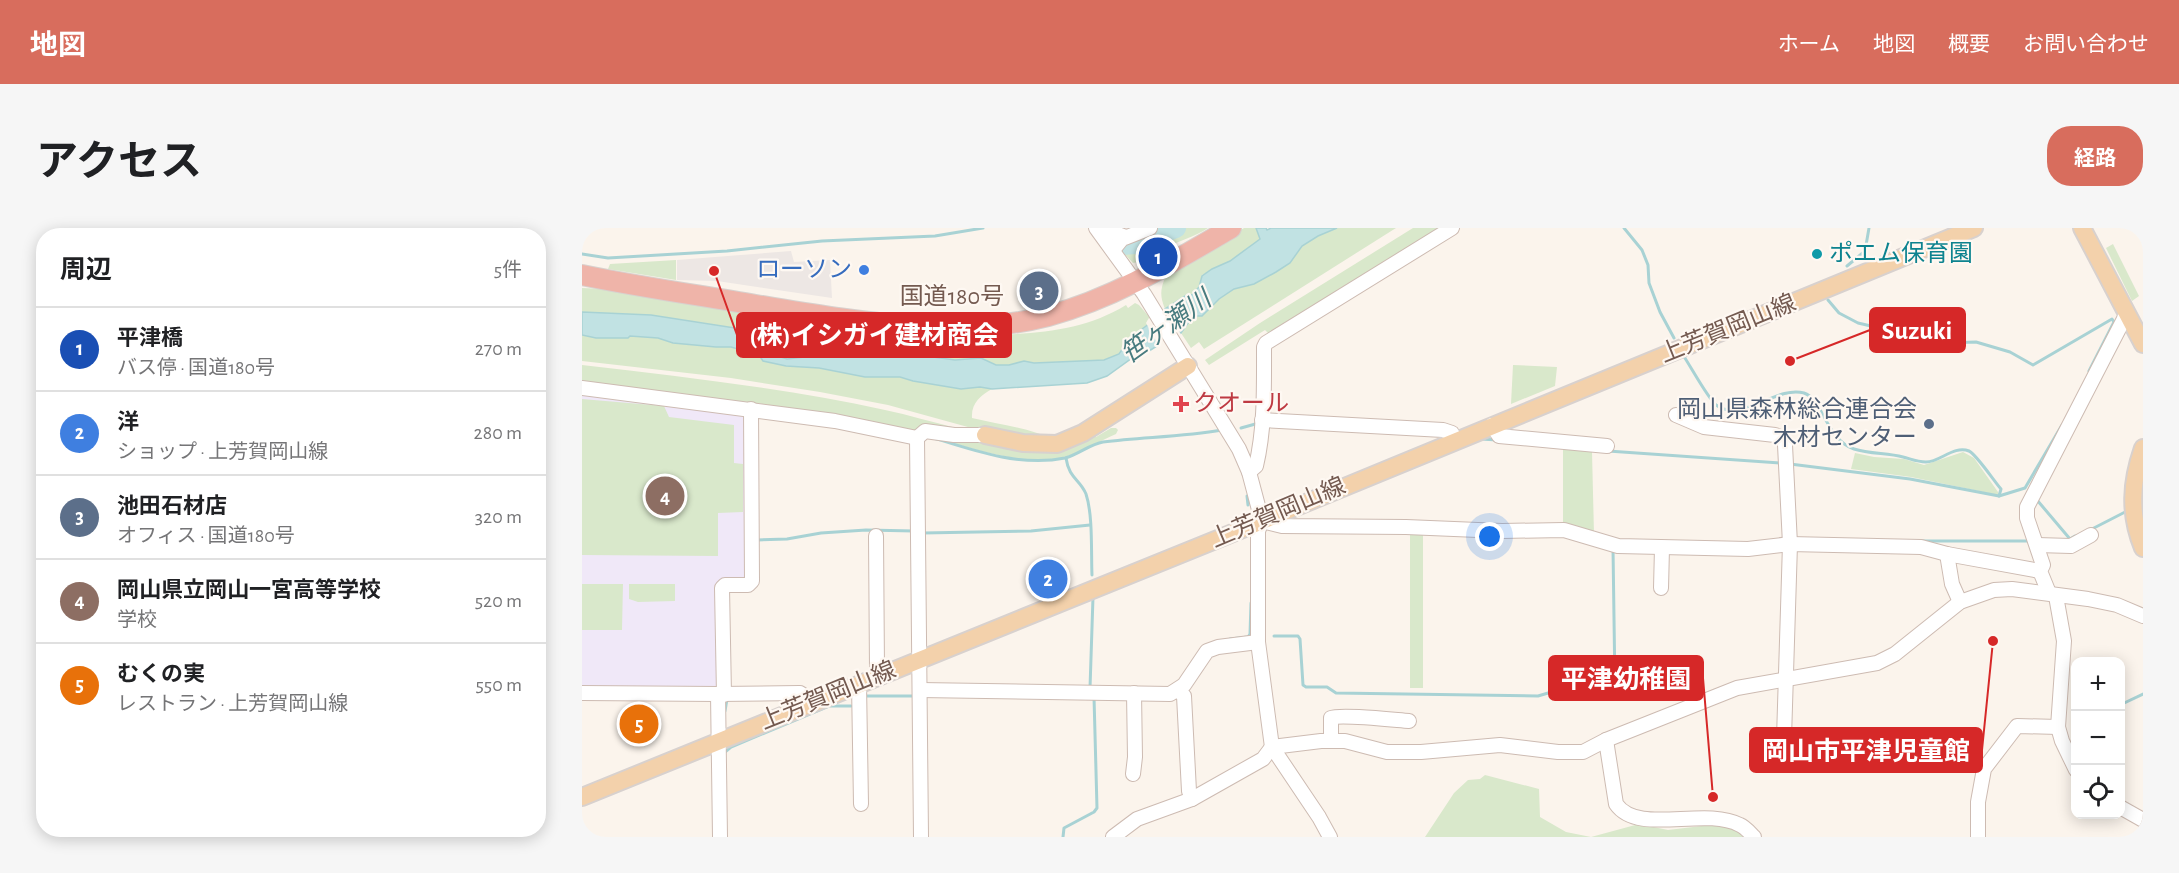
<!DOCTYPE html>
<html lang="ja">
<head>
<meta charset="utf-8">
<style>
	:root { --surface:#fff; --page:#f6f6f6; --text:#202124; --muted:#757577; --line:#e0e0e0; --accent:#d86d5d }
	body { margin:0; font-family:"Alegreya Sans","Noto Sans JP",sans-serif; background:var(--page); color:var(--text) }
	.controls { position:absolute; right:18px; bottom:18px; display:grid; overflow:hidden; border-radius:12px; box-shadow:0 3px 15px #0003 }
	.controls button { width:54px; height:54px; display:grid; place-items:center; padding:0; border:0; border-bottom:2px solid var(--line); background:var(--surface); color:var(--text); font:30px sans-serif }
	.you { position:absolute; left:908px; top:309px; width:21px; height:21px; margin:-15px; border:4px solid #fff; border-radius:50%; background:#1a73e8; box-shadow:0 0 0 9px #1a73e833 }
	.badge { display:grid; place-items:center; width:39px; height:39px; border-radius:50%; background:var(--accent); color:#fff; font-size:20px; font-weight:700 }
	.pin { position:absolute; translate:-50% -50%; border:3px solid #fff; box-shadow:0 2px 6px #0006 }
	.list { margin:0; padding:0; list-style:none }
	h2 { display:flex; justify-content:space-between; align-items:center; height:78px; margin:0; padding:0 24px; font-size:26px }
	h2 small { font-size:20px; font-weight:400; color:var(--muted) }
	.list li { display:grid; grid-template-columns:39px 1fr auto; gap:18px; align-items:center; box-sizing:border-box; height:84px; padding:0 24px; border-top:2px solid var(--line) }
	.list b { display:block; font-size:22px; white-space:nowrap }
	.list p { margin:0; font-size:20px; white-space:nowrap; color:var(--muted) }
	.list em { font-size:20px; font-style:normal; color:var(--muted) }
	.icon { flex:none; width:33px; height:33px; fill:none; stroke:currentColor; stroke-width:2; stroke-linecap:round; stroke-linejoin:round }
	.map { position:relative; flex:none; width:1561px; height:609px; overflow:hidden; border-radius:24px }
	header { display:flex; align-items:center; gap:36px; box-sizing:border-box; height:84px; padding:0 30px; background:var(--accent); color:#fff }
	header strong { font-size:28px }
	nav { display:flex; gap:33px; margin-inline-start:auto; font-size:21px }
	.intro { display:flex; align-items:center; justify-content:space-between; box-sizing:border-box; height:144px; padding:0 36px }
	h1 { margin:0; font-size:42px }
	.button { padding:15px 27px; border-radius:24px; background:var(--accent); color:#fff; font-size:21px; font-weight:700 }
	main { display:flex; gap:36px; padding:0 36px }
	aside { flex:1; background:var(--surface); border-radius:24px; box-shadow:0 3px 15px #0003 }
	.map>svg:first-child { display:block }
</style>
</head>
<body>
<header>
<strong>地図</strong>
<nav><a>ホーム</a><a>地図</a><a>概要</a><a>お問い合わせ</a></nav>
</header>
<div class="intro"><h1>アクセス</h1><a class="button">経路</a></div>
<main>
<aside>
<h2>周辺<small>5件</small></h2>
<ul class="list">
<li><span class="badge" style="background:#1a4fb4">1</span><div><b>平津橋</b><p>バス停 · 国道180号</p></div><em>270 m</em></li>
<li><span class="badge" style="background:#3f7fe0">2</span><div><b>洋</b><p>ショップ · 上芳賀岡山線</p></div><em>280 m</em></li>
<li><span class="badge" style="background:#5c6f8a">3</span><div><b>池田石材店</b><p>オフィス · 国道180号</p></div><em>320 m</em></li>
<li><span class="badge" style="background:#8d6e63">4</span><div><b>岡山県立岡山一宮高等学校</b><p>学校</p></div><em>520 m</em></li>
<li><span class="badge" style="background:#e8710a">5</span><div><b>むくの実</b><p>レストラン · 上芳賀岡山線</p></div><em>550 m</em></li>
</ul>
</aside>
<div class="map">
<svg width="1561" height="609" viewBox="0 0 1561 609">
	<rect width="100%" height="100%" fill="#fbf4ec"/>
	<!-- industrial -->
	<path fill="#ede7e4" d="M209,23L212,34L248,32L250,70L135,53L95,52V32Z"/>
	<!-- education -->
	<path fill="#f0e8f8" d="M0,162L166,182V354H140L136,460L0,463Z"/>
	<!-- green -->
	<g fill="#d9e8cb">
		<path d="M575,0H626C612,9 597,13 582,20C572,24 562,34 551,35L537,20L542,14Z"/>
		<path d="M662,0H674L679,11L648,33L620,47L617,59L610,67L606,66L583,81C578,68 578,62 583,50Z"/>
		<path d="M755,0H814L622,121L617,114L609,120L599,105L611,88H620L637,71L652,61L672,56L708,35L720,18L736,8Z"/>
		<path d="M831,0H858L687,106L683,102L627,137L623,132L678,95Z"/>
		<path d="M1531,16L1557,68L1550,73L1524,20Z"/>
		<path d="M94,32V52L26,41L28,36Z"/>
		<path d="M0,60L25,61L375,107C432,107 494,108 544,77L546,80L553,75L557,77L569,91L568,96L550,109L537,126L522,132L452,135L442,133L428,137H414L398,130L373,132L263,117L69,87L0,84Z"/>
		<path d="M0,107L14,110H45L48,108L76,110L91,115L134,119H149L204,138L236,140L283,149H318L331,153L379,161L398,159L410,161C399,167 389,175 390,190C419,197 449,200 475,213L404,204L306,177L238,164L149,150L0,133Z"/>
		<path d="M204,120L219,121L223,123L222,129L205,131L186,125V123Z"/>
		<path d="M0,137C101,149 203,160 303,182C327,187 350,194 374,200L337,204L255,187L174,175L0,156Z"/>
		<path d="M931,137L975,139L973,158L929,176Z"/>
		<path d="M0,171L82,178L87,189L152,197V235L161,236V284L136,285V328L0,327Z"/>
		<path d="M529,200H534L536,202L534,206C518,213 500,224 483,229C439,239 391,220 350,209L403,210L512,207L514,209Z"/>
		<path d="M981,221L1010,224L1012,306L981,297Z"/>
		<path d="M1381,224L1392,230L1416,264V267L1329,249L1269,241L1273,225L1292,229L1322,231L1342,237Z"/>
		<path d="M828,305L841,306V460H828Z"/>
		<path d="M0,356H41L40,402H0Z"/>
		<path d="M47,356H93V373L56,374L47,371Z"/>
		<path d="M903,547L957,561L958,589L984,604L1009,609L1057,596L1086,602L1136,596L1156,602L1161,609H843L872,565L886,552L898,551Z"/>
	</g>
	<!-- water -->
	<g fill="#c1e2e3" stroke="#a8d2d4" stroke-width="1.5" fill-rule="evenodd">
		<path d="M674,0H684L685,2L689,0H755L736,8L720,18L708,35L694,44L672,56L652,61L637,71L620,88H611L599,105L583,81L606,66L610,67L617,59L620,48L630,41L648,33L678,11Z"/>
		<path d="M0,84L69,87L262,117L373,132L399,130L414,137H427L442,133L452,135L522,132L537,126L549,109L567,96L583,113L567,123L553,128L525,148L505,155L410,161L398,159L379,161L331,153L318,149H283L237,140L204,138L181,133L177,127L149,119H134L91,115L76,110L48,108L46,110H14L0,107ZM204,120L219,121L223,126L222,129L205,131L186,125V123Z"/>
	</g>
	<!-- pier -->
	<path fill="#fbf4ec" d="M568,88L585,115L578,120L564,95Z"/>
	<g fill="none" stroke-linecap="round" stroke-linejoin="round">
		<!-- stream -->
		<g stroke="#a8d2d4" stroke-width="3">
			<path d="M1042,0L1060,22L1066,37L1067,55L1078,84L1092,110"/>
			<path d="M0,26L26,30L145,23L240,13L353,8L401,0"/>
			<path d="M1265,38L1283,23L1287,0"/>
			<path d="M1246,72L1257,85L1276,95L1362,115L1394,114L1428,124L1451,137L1530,91L1532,94L1507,143"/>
			<path d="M1101,127C1109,139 1125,169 1134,177C1160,196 1194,157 1222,165C1241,171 1244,212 1272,221C1288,226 1305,225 1321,229C1329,231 1335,234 1344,234C1358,234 1372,217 1387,223C1394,226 1412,253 1419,261L1417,268"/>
			<path d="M659,200L677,195"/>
			<path d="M352,210C393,223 439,239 483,230C496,227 508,216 521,214C561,209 600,209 640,202"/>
			<path d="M899,211L915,212"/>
			<path d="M1026,223L1199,235"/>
			<path d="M484,230C487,251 498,251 504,266C511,287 509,324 510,347"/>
			<path d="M1208,236L1328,251L1417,268L1443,260L1480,197"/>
			<path d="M665,268L666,277"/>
			<path d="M1455,272L1488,311L1493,308"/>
			<path d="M1508,302L1547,282"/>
			<path d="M341,305L449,303L508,297"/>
			<path d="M175,312L205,311L239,305L284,302L332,303"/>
			<path d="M1338,313H1449"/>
			<path d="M692,408H716L718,411L721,457L724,459H745L754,465L956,468L983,460H1033L1031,320"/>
			<path d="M648,411L666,409L668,406L669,375"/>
			<path d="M508,460L511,369"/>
			<path d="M283,468H333"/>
			<path d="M1538,477L1561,466"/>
			<path d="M143,483L145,471"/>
			<path d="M143,524L149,519L247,478H269"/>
			<path d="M481,609L482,600L512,584L515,580L512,469"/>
		</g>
		<!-- river -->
		<path stroke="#c1e2e3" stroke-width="20" d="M523,5L540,17L553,16L594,0"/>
		<defs>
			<g id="minor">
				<path d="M514,0L562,66L657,221L667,244L680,293L676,303V414L690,519L737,589L748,609"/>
				<path d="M526,0L530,4L544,9"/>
				<path d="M531,22L540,11L568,0"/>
				<path d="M0,160L253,193L335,210"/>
				<path d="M1094,187L1122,199L1193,207L1201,210L1203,217L1208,316L1202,510"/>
				<path d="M680,192L861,202L870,205L873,213"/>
				<path d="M910,197L917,208L1025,218"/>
				<path d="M667,244L674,238C683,200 682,159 682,119L684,115L870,0"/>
				<path d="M680,293L700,298L824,299L920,303L982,302L1036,318L1166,321L1208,316L1339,319L1365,326L1458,343"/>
				<path d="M294,308L295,441L298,448"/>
				<path d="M1455,317L1489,318L1509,307"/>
				<path d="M1365,326L1370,356L1378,374"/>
				<path d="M1079,360L1080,320"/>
				<path d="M1467,365L1458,343L1461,337L1445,290V279L1543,89L1546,88"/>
				<path d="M1474,368L1482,413L1476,499L1480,513L1494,542"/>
				<path d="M277,456L279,576"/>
				<path d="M338,462L588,466L602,457L625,423L636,419L676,414"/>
				<path d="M596,462L602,468L607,563L610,571"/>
				<path d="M0,465L136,466L138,609"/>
				<path d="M136,466L218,465L224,469L226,476"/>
				<path d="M142,467L140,360L143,357H166L170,353L169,181"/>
				<path d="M1024,512L1034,576C1056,608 1122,578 1158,597C1163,599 1168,605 1172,609"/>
				<path d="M749,513V490C758,486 813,492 827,493"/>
				<path d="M551,546L553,529L552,465"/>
				<path d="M1538,579L1561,592"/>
				<path d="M339,609L335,210L343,203L372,207H403"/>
				<path d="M531,609L555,591L610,571L681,531L690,519L739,513H763L805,524H839L918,517L976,524H1001L1024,512L1155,460L1295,435L1313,426L1378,374L1412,362L1430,361L1506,371L1535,377L1561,388"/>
				<path d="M1396,609V574L1402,541L1435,498L1476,499"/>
			</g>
			<g id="major">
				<path d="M1500,0L1561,116"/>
				<path d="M403,207L441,215L475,216L501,205L606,138"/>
				<path d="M1561,220C1549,254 1547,286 1561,320"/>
				<path d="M0,569L663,300L1392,0"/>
			</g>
			<path id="highway" d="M0,47C58,59 116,67 174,77C267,92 374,112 466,88C533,70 591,34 649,0"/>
		</defs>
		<!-- minor casing -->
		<use href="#minor" stroke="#cdbbb2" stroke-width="16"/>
		<!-- major casing -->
		<use href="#major" stroke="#d8d1ce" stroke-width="20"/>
		<!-- highway casing -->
		<use href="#highway" stroke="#d8d1ce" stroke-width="22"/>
		<!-- minor -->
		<use href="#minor" stroke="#fff" stroke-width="14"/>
		<!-- major -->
		<use href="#major" stroke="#f3d1ab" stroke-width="16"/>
		<!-- highway -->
		<use href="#highway" stroke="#efb4a9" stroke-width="20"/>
	</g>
	<!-- markers -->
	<circle fill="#0f9aa8" stroke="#fef8f2" stroke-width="2" cx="1235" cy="26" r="6"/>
	<circle fill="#3f7fe0" stroke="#fef8f2" stroke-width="2" cx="282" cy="42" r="6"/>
	<path fill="#e0444e" stroke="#fef8f2" stroke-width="2" d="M596 167h6v6h6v6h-6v6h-6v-6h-6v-6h6z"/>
	<circle fill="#5c6f8a" stroke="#fef8f2" stroke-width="2" cx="1347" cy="196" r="6"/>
	<g text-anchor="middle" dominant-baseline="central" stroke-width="4.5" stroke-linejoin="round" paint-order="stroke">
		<!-- culture labels -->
		<g font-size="24" fill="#0d838f" stroke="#fef8f2" text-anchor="start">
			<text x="1247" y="26">ポエム保育園</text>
		</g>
		<!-- shop labels -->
		<g font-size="24" fill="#366cbe" stroke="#fef8f2" text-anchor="end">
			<text x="270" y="42">ローソン</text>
		</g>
		<!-- street labels -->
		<g font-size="24" fill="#745a50" stroke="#fef8f2">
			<text x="370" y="69">国道180号</text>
			<text transform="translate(1146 101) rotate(-22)">上芳賀岡山線</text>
			<text transform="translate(696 285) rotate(-23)">上芳賀岡山線</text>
			<text transform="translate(246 468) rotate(-22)">上芳賀岡山線</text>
		</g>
		<!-- health labels -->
		<g font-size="24" fill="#be3a42" stroke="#fef8f2" text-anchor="start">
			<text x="611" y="176">クオール</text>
		</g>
		<!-- service labels -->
		<g font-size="24" fill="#4e5e75" stroke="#fef8f2" text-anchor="end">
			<text x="1335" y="182">岡山県森林総合連合会<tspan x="1335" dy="28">木材センター</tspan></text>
		</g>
		<!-- water labels -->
		<g font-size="26" font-style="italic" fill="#487b7f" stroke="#fef8f2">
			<text transform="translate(584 99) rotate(-36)">笹ヶ瀬川</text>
		</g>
	</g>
	<!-- callouts -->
	<path fill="none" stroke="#d62828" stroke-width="2" d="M1208 133L1288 102M132 43L155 107M1131 569L1121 450M1411 413L1400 522"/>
	<g fill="#d62828" stroke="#fef8f2" stroke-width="2">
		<circle cx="1208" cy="133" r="6"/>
		<circle cx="132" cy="43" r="6"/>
		<circle cx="1131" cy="569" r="6"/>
		<circle cx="1411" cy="413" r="6"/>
	</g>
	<g fill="#d62828" stroke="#d62828" stroke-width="2">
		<rect x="1288" y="80" width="95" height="44" rx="6"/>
		<rect x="155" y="85" width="274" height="44" rx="6"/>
		<rect x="967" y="428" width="154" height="44" rx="6"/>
		<rect x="1168" y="500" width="232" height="44" rx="6"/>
	</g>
	<g font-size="26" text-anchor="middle" font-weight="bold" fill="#fff">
		<text x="1335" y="111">Suzuki</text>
		<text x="292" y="116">(株)イシガイ建材商会</text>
		<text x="1044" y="460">平津幼稚園</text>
		<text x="1284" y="532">岡山市平津児童館</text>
	</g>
</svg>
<div class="controls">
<button>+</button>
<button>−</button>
<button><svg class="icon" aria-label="locate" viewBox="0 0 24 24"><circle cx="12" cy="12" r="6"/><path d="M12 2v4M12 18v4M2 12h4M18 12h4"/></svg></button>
</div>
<div class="you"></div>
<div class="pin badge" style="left:576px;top:29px;background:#1a4fb4">1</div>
<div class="pin badge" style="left:466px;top:351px;background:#3f7fe0">2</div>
<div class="pin badge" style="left:457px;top:63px;background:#5c6f8a">3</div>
<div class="pin badge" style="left:83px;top:268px;background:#8d6e63">4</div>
<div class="pin badge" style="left:57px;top:496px;background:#e8710a">5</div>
</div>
</main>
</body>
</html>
